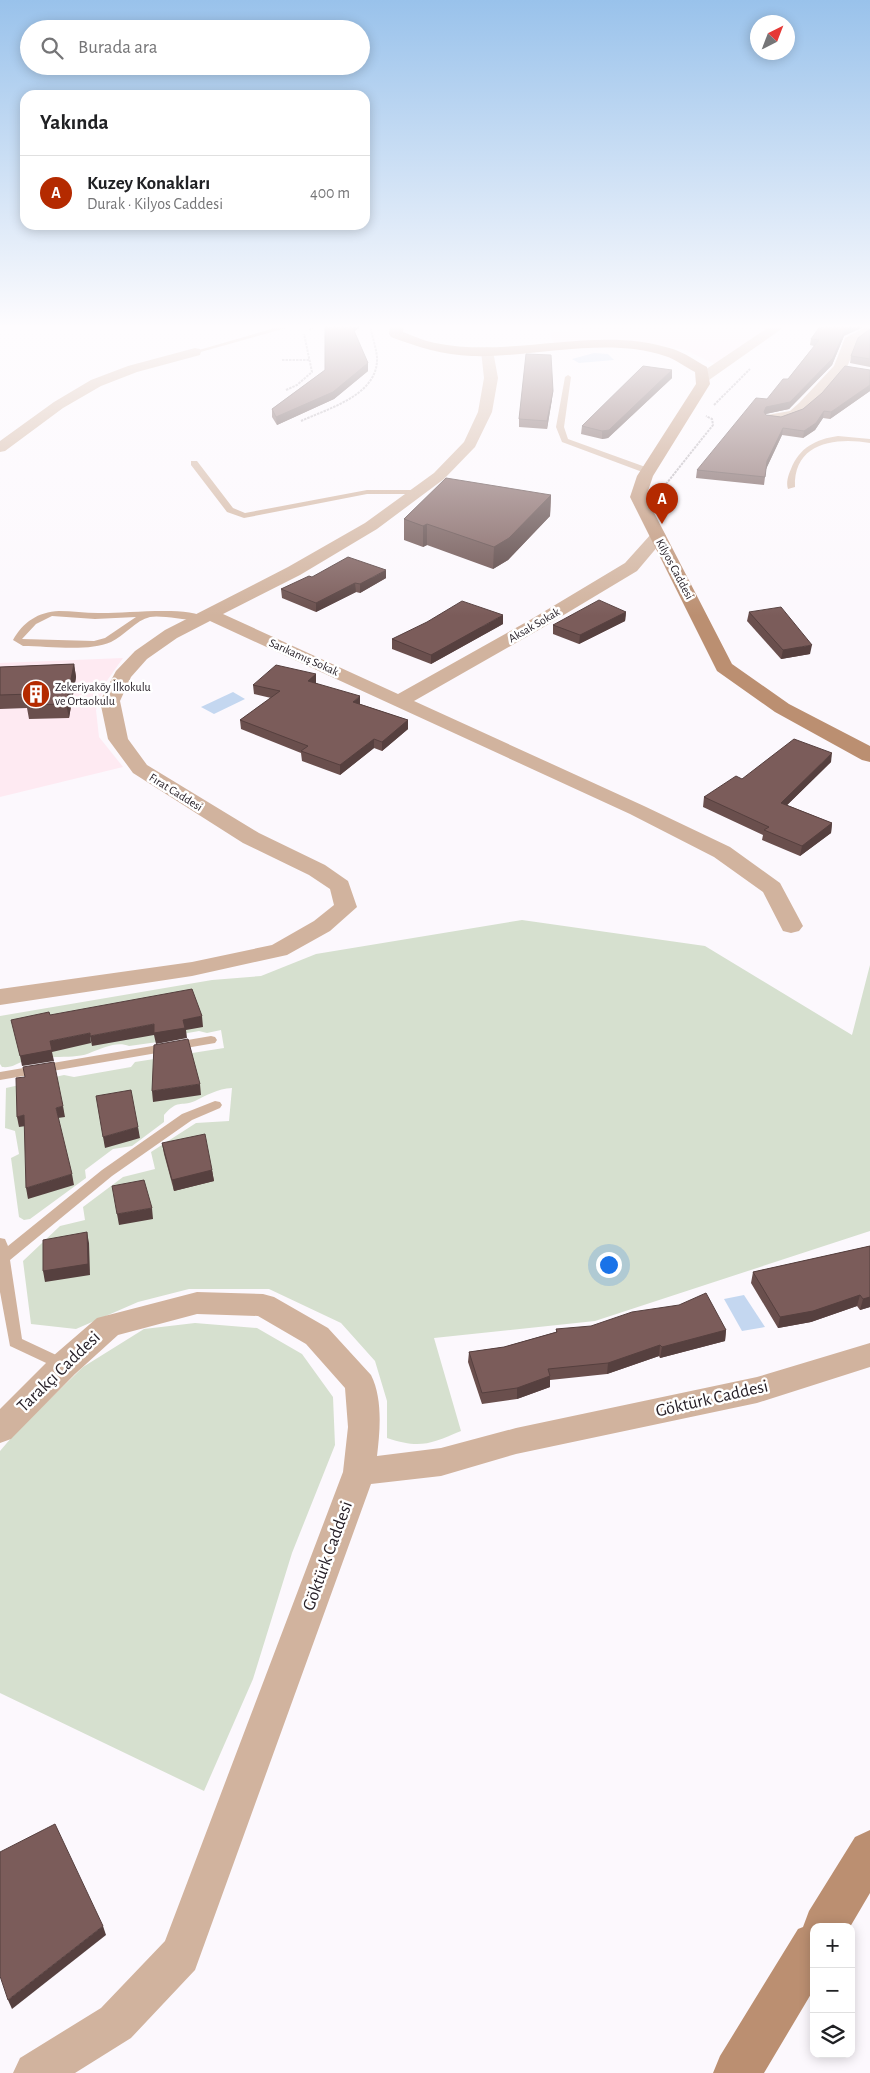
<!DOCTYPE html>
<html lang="tr">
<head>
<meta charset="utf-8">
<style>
	:root { --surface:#fff; --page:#f6f6f6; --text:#202124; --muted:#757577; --line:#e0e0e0; --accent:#b42a00 }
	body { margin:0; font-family:"Alegreya Sans",sans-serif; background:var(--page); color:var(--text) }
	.controls { position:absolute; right:15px; bottom:15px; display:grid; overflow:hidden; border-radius:10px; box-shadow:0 2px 12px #0003 }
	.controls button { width:45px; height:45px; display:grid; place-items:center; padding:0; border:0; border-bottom:1px solid var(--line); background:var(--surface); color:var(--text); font:25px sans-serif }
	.compass { position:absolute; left:750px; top:15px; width:45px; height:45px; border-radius:50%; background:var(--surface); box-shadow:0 2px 12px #0003; rotate:42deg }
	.you { position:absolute; left:608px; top:1264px; width:18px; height:18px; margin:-12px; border:4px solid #fff; border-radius:50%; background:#1a73e8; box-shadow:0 0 0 8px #1a73e833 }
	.badge { display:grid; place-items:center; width:32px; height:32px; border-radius:50%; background:var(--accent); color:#fff; font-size:16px; font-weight:700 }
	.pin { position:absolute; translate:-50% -41px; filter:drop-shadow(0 1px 2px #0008) }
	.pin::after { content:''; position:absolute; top:26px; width:18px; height:15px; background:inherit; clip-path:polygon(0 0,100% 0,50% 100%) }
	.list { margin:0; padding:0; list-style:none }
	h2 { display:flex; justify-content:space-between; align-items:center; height:65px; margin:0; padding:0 20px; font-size:21px }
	h2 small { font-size:16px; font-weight:400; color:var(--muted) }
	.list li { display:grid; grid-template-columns:32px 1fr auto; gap:15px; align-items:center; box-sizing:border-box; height:75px; padding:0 20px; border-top:1px solid var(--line) }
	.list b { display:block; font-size:19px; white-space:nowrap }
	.list p { margin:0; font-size:16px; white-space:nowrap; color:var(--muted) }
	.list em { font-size:16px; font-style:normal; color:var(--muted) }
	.icon { flex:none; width:28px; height:28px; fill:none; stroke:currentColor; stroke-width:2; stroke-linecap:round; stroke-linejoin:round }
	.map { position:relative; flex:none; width:870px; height:2073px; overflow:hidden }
	.search { position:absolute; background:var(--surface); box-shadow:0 2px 12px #0003; left:20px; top:20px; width:350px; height:55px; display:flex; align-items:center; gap:12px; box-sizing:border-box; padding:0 18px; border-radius:28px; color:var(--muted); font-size:19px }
	.panel { position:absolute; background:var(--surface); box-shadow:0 2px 12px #0003; left:20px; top:90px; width:350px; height:140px; border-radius:15px }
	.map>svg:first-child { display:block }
</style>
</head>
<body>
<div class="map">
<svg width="870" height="2073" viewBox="0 0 870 2073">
	<rect width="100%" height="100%" fill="#fcf8fd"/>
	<!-- education -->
	<g fill="#feeaf2">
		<path d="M598,325H773L715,364L685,350L640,342L554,344L550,333Z"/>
		<path d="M123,658L106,682L96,710L99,737L123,767L0,797V663Z"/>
	</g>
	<!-- green -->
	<g fill="#d6e0cf">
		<path d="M522,920L705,946L852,1035L870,965V1231L595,1321L434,1338L461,1431C430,1444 420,1449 387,1438V1401L375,1361L341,1323L269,1289H189L138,1302L76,1329L31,1324L23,1261L60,1226L85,1220L83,1207L123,1177L155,1169L151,1152L196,1123L229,1121L232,1088C217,1089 207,1095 195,1101C180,1107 178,1099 164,1115V1122L132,1146L113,1149L85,1170L86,1178L30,1219L24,1220L19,1217L11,1158L19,1154L15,1131L5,1128L6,1088L64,1075L74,1077L131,1067L135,1062L224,1048L221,1030L207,1033L199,1031L171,1036L165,1041L129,1046C117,1041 103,1048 92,1052C74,1061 45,1053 24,1061C16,1064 12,1068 2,1067L0,1064V1016L212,980L261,976L316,954Z"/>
		<path d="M195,1323L257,1328L302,1354L333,1397L335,1445L292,1553L253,1679L204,1791L0,1693V1451L18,1430L83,1367L144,1329Z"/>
	</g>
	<!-- water -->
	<g fill="#c4d7f0">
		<path d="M594,353L608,354L614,360L579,363L572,359Z"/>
		<path d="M233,692L245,699L214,714L201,707Z"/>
		<path d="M744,1295L765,1327L742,1331L724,1299Z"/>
	</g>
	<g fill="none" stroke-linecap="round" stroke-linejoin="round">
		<!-- path -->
		<g stroke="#b2adb3" stroke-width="2" stroke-dasharray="2.5 1" stroke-linecap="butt">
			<path d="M309,330L317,325"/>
			<path d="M282,360H310"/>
			<path d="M286,390L297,385L312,372L304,334"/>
			<path d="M714,405L750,369"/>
			<path d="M301,421C329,408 379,395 377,357C376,348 373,339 371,330L374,325"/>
			<path d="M666,484L713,425L712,419L706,416"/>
		</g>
		<!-- lane -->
		<g fill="#d1b39e" fill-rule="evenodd">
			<path d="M285,325H297L197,353L192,352Z"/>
			<path d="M568,375L571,377L564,427L568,439L651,469V473H645L562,442L556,427L565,377Z"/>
			<path d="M838,436L870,439V443C837,437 793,442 795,487L788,489C786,482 788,476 791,469C799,448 816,439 838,436Z"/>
			<path d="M191,461H197L233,508L245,513L367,490H417L421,492L417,494H367L244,518L227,512L191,465Z"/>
			<path d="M59,611C72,611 85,613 98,613C121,614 190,605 206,618C199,624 163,614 150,617C136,620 124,636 111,642C89,652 48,646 23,646L13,640C23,622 38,612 59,611ZM52,616L95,619L136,617L105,638L94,641L22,639L36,624Z"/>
			<path d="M211,1036L215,1037L217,1040L215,1043L0,1080V1072Z"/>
			<path d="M215,1101L220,1102L222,1105L220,1108L192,1120L112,1176L10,1260L22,1339L69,1361L72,1365L69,1369L64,1371L59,1369L10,1346L0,1292V1238L5,1239L8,1246L102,1170L182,1114Z"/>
		</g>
		<!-- street -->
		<g fill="#d1b39e" fill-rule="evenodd">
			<path d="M772,325H787L709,380H699L697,377L699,374Z"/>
			<path d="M870,325V334C848,347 857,347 847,367C842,376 806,414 798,417C790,421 775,423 767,421L765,418L767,415L790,411L799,403L834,366L845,338Z"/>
			<path d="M487,347L493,351L498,378L492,412L475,447L444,479L377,529L300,575L223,614L398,694L530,620L625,563L652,533H664L666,536L664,539L637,571L542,628L414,701L644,806L730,847L780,883L803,926L799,931L791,933L783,931L763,892L714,857L630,814L210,621L177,638L147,659L131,677L120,701L128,739L147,765L259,833L325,865L348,881L357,907L330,931L287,955L192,976L0,1005V989L192,962L272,945L314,921L334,905L330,889L309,875L243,843L133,773L108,739L100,701L116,671L135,651L165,630L288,567L365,523L434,473L464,442L478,412L484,378L481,351Z"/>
			<path d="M195,348L200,349L201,352L200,355L137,372L101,386L63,408L5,451L0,452V441L54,402L91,380L128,366Z"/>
			<path d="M197,1292L263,1294L274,1297L328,1328L371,1375C383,1399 380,1431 377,1456L441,1448L516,1428L757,1377L870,1343V1367L757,1403L516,1454L441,1476L371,1484L195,1970L131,2038L75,2073H13L20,2058L101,2008L165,1941L343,1472L348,1427L345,1388L306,1344L258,1316L197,1314L118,1335L75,1374L11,1439L0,1443V1409L53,1356L97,1318Z"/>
		</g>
		<!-- secondary -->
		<g fill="#bb8f71" fill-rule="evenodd">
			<path d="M390,325H404L403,332C414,336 424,341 435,343C514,359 596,324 673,349C685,353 696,361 707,367L710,384L653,476L646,497L732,664L789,704L870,746V762L862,760L775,712L717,671L630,497L637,476L696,384L695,372C685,367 675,359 665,356C606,336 533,358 472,356C443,355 418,347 391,337L389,334Z"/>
			<path d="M870,1830V1893L850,1927H814V1989L764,2073H713L720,2056L798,1929L803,1927L809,1911L855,1837Z"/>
		</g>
	</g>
	<!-- wall -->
	<g fill="#6a4f4d">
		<path d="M325,325H362L354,332L368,371L334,399L277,425L272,417V409L325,370Z"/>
		<path d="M870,329V367L850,363L851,356Z"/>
		<path d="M844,336L832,365L789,409L766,414V415L781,417L803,409L870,370V391L830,419L823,418L815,430L803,438L782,435L766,469L764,485L696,478L697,470L788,379L814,346L810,345L811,339Z"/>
		<path d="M672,370V378L608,438L602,439L581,434L582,426Z"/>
		<path d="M552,399L547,429L519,427V419Z"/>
		<path d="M551,495L550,516L508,560L493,569L427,545L423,547L404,540V519Z"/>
		<path d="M312,577L386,578L360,593L356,592L316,612L282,598L281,589Z"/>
		<path d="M626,612L625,621L579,644L553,634V625Z"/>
		<path d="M749,612L810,654L781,659L747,621Z"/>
		<path d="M503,624L431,664L392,649V639Z"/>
		<path d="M74,664L76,677L69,718L29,719L27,708L0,709V667Z"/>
		<path d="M316,674V683L360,704L408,720V729L382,751L374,748L340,775L302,761L301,753L241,729L240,720L271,698L254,694L253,685Z"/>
		<path d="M831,762L787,805L832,823L831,833L800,856L762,840L763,835L703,807L704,797L742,779Z"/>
		<path d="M162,1143L212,1170L214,1181L174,1191L164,1154Z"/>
		<path d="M870,1246V1307L860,1310L857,1306L811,1322L778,1328L751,1283L753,1272Z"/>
		<path d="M556,1329L726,1330L725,1341L660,1358L659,1356L607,1374L550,1380V1387L517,1399L482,1404L468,1362L469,1352L504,1347L556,1332Z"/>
	</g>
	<!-- shaded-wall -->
	<g fill="#56403f">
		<path d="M353,325H362L352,333V326Z"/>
		<path d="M854,325H868L844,336L832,365L789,409L765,414L764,412L766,407L845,330Z"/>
		<path d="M368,363V371L334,399L277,425L276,417Z"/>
		<path d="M672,370V378L608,438L602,439V431Z"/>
		<path d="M870,385V391L830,419L831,412Z"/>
		<path d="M553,391L552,399L547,429V421Z"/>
		<path d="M824,411L823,418L815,430L803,438L804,431Z"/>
		<path d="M783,428L782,435L766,469L767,461Z"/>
		<path d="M551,495L550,516L508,560L493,569L494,547Z"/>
		<path d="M427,524V545L423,547V526Z"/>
		<path d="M386,570V578L360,593V584Z"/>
		<path d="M355,583L356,592L316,612V603Z"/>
		<path d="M626,612L625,621L579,644L580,635Z"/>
		<path d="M503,615V624L431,664V655Z"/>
		<path d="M812,645L810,654L781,659L783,650Z"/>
		<path d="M74,664L76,677L69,718L66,704Z"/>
		<path d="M316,674V684L308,681Z"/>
		<path d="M360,696V706L353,702Z"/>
		<path d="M408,720V729L382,751V742Z"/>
		<path d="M374,739V748L340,775V765Z"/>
		<path d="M832,753L831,762L779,813L781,803Z"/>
		<path d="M832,823L831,833L800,856L802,846Z"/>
		<path d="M202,1016L203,1027L186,1030L187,1038L156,1044L154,1035L92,1046L90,1036L154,1024Z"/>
		<path d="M90,1033L91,1043L52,1052L54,1061L22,1066L20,1056L50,1041Z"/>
		<path d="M200,1084L201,1095L153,1102L152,1091Z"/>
		<path d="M63,1106L65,1117L58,1118L56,1108Z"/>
		<path d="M24,1115L26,1126L19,1127L17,1117Z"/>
		<path d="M138,1127L140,1138L105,1148L103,1137Z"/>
		<path d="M212,1170L214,1181L174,1191L172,1180Z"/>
		<path d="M72,1174L74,1185L28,1199L26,1188Z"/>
		<path d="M152,1208L153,1219L119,1225L117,1214Z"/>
		<path d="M87,1232L89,1243L90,1275L45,1282L43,1271Z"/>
		<path d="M860,1295L857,1306L811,1322L778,1328L780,1317Z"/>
		<path d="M870,1297V1307L860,1310L863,1299Z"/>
		<path d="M726,1330L725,1341L660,1358L662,1347Z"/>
		<path d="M660,1345L659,1356L607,1374L608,1363Z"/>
		<path d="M550,1376V1387L517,1399V1388Z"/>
		<path d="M103,1926L106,1935L12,2009L8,2000Z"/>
	</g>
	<!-- building -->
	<g fill="#7b5c5a" stroke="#56403f">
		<path d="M325,325H353L352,326L368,363L333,392L276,417L272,409L325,370Z"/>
		<path d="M821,325H854L845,330L833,358L790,402L766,407L764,412L766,415L781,417L803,409L822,393L845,366L870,370V385L831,412L824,411L816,423L804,431L783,428L767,461L765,477L697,470L756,398L767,399L783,379H788L819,340L811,339Z"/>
		<path d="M870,329V359L851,356L858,338Z"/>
		<path d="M526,354L551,355L553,391L547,421L519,419Z"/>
		<path d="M643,366L672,370L609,430L602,431L582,426Z"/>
		<path d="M446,478L551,495L509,538L494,547L427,524L423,526L404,519Z"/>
		<path d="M348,557L386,570L360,584L355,583L316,603L281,589L309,576L312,577Z"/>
		<path d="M599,600L626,612L580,635L553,625Z"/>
		<path d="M462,601L503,615L431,655L392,639L427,622Z"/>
		<path d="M781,607L812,645L783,650L749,612Z"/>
		<path d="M74,664L66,704L26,705L31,694L0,695V667Z"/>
		<path d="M276,665L316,674L308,681L360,696L353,702L408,720L382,742L374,739L340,765L301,751L308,746L240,720L280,691L253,685Z"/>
		<path d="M794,739L832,753L781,803L832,823L802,846L764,830L769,827L704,797L736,776L742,779Z"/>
		<path d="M192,989L202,1016L183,1020L185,1028L154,1033V1024L90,1036V1033L50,1041L52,1050L20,1056L11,1020L49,1012L50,1015Z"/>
		<path d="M188,1039L200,1084L152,1091L154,1045Z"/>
		<path d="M54,1062L63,1106L56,1108L72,1174L26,1188L24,1115L17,1117L16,1078L25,1077L23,1067Z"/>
		<path d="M131,1090L138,1127L103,1137L96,1096Z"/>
		<path d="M205,1134L212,1170L172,1180L162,1143Z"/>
		<path d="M144,1180L152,1208L117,1214L112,1186Z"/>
		<path d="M87,1232L88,1264L43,1271V1240Z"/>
		<path d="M870,1246V1297L863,1299L860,1295L813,1311L780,1317L753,1272Z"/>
		<path d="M706,1293L726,1330L662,1347L660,1345L608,1363L548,1369L550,1376L517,1388L482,1393L469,1352L504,1347L557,1332L556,1329L591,1326L632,1312L679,1305Z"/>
		<path d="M55,1824L103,1926L8,2000L0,1976V1852Z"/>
	</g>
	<!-- sky -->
	<linearGradient id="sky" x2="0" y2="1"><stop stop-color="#99c2eb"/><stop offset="0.53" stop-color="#fefcfe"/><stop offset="1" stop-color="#fefcfe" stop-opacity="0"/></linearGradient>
	<rect width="870" height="616" fill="url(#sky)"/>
	<!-- icons -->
	<defs>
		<symbol id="building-disc" viewBox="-11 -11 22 22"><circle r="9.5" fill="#b42a00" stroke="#fff"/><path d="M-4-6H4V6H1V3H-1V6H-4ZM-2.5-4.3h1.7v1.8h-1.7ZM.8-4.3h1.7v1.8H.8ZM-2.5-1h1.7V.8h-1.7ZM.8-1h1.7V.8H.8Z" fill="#fff"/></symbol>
	</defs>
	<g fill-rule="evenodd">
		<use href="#building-disc" x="20" y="678" width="32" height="32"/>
	</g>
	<g text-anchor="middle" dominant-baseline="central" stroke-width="5" stroke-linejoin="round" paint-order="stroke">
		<!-- far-street labels -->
		<g font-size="12" fill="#272028" stroke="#fff">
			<text transform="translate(675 569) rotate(62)">Kilyos Caddesi</text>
			<text transform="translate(534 625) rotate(-30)">Aksak Sokak</text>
			<text transform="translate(304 657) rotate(24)">Sarıkamış Sokak</text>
			<text transform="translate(176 792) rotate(32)">Fırat Caddesi</text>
		</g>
		<!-- far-poi labels -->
		<g font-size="12" fill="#272028" stroke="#fff" text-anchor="start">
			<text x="55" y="687">Zekeriyaköy İlkokulu<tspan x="55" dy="14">ve Ortaokulu</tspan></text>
		</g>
		<!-- near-street labels -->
		<g font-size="18" fill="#272028" stroke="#fff">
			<text transform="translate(59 1372) rotate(-44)">Tarakçı Caddesi</text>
			<text transform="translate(712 1399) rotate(-13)">Göktürk Caddesi</text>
			<text transform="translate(328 1556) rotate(-70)">Göktürk Caddesi</text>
		</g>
	</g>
</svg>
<div class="controls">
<button>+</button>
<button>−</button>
<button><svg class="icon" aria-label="layers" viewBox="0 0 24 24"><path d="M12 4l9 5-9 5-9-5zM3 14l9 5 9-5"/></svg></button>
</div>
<svg class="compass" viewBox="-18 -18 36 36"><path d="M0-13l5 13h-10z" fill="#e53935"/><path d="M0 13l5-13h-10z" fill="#757577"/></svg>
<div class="you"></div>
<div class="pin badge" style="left:662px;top:524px">A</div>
<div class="search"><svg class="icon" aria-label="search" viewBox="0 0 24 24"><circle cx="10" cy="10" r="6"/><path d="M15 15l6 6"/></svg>Burada ara</div>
<section class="panel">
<h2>Yakında<small></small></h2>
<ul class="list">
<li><span class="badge">A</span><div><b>Kuzey Konakları</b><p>Durak · Kilyos Caddesi</p></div><em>400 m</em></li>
</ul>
</section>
</div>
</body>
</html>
